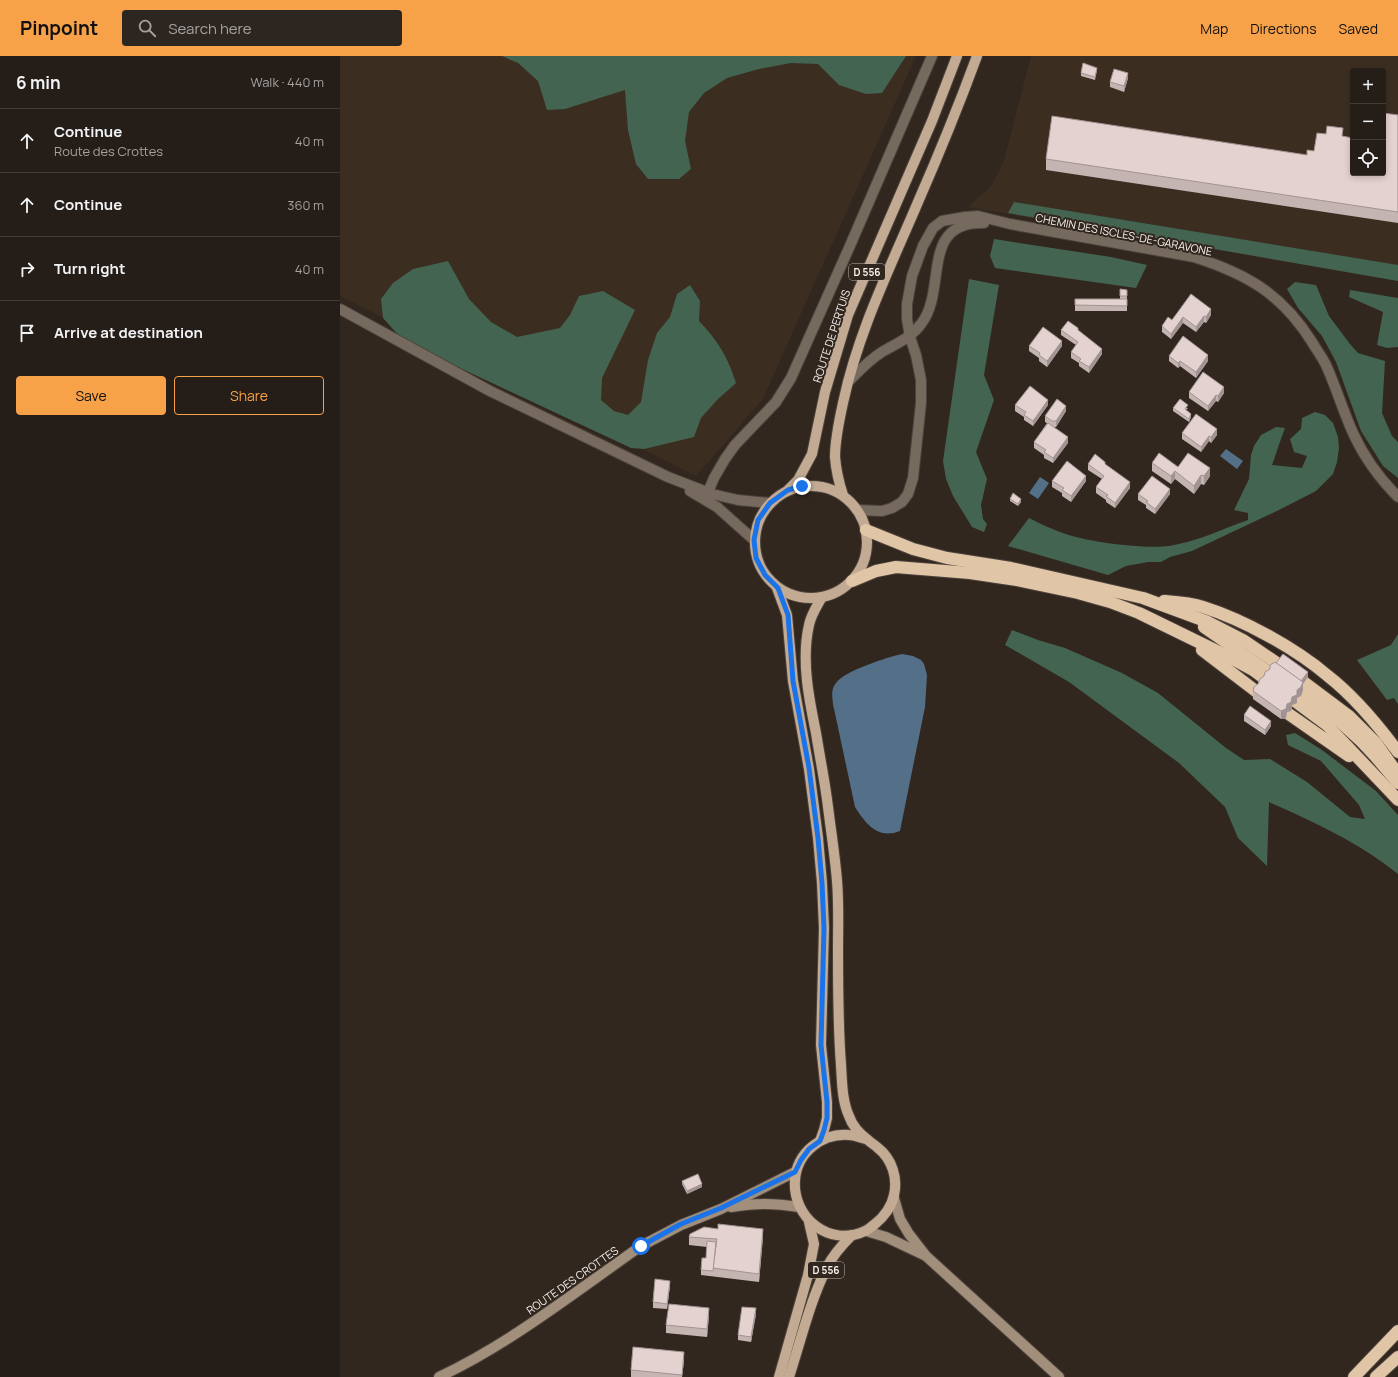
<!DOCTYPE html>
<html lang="en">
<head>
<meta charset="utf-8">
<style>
	:root { --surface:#251d17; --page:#2d2620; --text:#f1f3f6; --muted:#a3a2a1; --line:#423b36; --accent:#f7a148 }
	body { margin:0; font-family:Manrope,sans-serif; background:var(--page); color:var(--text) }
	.controls { position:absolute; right:12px; top:12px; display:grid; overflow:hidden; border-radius:4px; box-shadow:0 2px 6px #0003 }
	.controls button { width:36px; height:36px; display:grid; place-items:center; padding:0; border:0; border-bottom:1px solid var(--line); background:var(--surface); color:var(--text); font:20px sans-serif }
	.stop { position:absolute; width:12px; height:12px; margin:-9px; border:3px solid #1a73e8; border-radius:50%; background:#fff }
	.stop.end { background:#1a73e8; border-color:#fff; box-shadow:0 1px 4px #0008 }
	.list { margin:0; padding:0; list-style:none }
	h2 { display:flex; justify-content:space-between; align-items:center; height:52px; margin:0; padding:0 16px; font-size:17px }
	h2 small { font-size:13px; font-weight:400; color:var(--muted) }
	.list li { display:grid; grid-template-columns:26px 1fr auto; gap:12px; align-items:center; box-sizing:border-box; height:64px; padding:0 16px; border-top:1px solid var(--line) }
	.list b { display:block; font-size:15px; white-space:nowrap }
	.list p { margin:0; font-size:13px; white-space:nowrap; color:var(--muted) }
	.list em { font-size:13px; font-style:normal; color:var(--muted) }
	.actions { display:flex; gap:8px; padding:12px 16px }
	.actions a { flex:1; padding:9px 0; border:1px solid var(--accent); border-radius:4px; text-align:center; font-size:14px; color:var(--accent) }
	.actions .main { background:var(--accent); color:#111 }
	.icon { flex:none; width:22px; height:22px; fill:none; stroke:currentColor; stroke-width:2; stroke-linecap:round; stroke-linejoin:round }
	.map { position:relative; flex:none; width:1058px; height:1321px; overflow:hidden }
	header { display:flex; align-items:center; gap:24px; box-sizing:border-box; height:56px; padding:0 20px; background:var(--accent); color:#111 }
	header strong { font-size:19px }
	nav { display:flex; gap:22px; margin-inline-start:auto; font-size:14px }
	.search { width:280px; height:36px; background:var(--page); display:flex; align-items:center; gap:10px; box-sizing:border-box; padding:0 14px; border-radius:4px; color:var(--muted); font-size:15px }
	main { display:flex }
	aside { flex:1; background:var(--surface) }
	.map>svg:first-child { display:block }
</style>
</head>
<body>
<header>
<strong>Pinpoint</strong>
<div class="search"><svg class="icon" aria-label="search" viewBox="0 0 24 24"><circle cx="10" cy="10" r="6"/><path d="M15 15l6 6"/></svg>Search here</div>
<nav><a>Map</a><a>Directions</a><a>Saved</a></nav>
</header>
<main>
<aside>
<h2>6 min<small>Walk · 440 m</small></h2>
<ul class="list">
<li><svg class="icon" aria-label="ahead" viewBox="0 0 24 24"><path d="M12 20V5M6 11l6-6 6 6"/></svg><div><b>Continue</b><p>Route des Crottes</p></div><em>40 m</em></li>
<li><svg class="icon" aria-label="ahead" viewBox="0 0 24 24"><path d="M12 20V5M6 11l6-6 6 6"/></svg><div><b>Continue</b></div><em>360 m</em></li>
<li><svg class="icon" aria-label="right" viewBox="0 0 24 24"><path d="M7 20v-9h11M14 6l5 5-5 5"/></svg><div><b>Turn right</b></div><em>40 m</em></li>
<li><svg class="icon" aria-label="arrive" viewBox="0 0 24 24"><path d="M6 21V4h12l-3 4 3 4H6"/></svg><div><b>Arrive at destination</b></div></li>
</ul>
<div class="actions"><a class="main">Save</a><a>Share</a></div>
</aside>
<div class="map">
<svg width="1058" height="1321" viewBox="0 0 1058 1321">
	<rect width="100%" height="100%" fill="#31271f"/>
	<!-- built -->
	<g fill="#3c2d21" fill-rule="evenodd">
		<path d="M0,0H576L423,343L356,420L0,240Z"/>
		<path d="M691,0H1058V225L628,151L651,130L663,108ZM1013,15H1043V117H1013Z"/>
	</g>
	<!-- forest -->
	<g fill="#436450">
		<path d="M162,0H566L542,37L526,38L499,29L478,8L451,7L419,13L387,22L364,37L349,56L345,85L351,113L339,123H308L296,108L288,74L285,34L225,53L207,54L198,25L178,7Z"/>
		<path d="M674,146L1058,209V225L668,157Z"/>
		<path d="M654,183L771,201L807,209L796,232L655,212L650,200Z"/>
		<path d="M108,205L129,243L151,266L177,281L220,272L230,259L239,240L263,235L295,254L262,322L261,344L274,355L288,359L301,346L308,304L317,277L330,261L337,238L350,229L360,245L359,265C378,285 388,301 396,327L377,344L361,362L354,381L304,393L291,392L120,312L61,282L43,262L41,243L53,227L73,213Z"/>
		<path d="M629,223L659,229L644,319L654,344L636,396L647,423L641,449L643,463L647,468L644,476L632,471L613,440L606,423L603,405Z"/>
		<path d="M955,226L976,229L989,260L1010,288L1018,297L1045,305L1042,357L1052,380L1058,386V422L1043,410L1021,375L996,306L982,280L958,252L947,233Z"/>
		<path d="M1010,234L1058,242V291L1047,292L1037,289L1043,256L1009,241Z"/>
		<path d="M975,356L985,359L993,367L998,381L999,392L997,406L993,418L976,435L937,455L852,495L830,501L821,506H808L786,510L768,519L668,490L689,462C699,467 709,472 720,476C745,486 802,493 829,490C856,486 882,473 908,464V457L894,454L909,423L911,399L914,390L921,379L936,371L945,372L942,380L932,409L962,412L967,400L954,396L950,383L961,373L962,362Z"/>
		<path d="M672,574L698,584L725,592L782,617L818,637L886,692L904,704L930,703L967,726L1010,761L1025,763L1019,749L981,705L948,689L946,679L955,677L982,694L1036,735L1058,759V818C1020,787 974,766 929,746L927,810L898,782L885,751L839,707L729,626L665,589Z"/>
		<path d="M1058,578V648L1054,642L1047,644L1017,604L1051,589Z"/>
	</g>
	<!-- water -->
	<g fill="#546f88">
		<path d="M886,393L903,405L897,413L880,400Z"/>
		<path d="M700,421L709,427L698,443L689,437Z"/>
		<path d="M562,598L573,600L581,604L584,608L587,619L585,651L560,775C538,784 525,767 515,751L493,648C492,640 491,633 496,627C504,615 548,601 562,598Z"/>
	</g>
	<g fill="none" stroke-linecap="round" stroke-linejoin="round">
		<defs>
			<g id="minor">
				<path d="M0,253L150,335L328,421L372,438L398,444L430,447"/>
				<path d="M508,326C519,315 529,304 542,296C557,287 571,282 581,268C608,234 579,165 644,167"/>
				<path d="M350,435L377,451L414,484"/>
				<path d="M368,436L374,422L385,403L395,389L436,346L451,322L509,192L592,0"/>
				<path d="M517,454L542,455L552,452L562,446L568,438L573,422L581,347V324L576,299L570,281L567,263V248L572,220L583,190L593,172L602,165L625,161L638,160L670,168L854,201C907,218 942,238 972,286C976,293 982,301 986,309C996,331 1003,355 1013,377C1024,401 1039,422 1058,441"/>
			</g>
			<g id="secondary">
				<path d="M554,1142L560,1163L569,1178L586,1200L719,1321"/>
				<path d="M391,1151C417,1147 433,1147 459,1151"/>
				<path d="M526,1175L546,1181L584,1199"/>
				<path d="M99,1321C171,1287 235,1236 301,1190L341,1169L381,1153L455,1116"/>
			</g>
			<g id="primary">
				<circle cx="471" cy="486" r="56"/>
				<path d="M448,434L458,424L472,398L485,336L508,259L592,65L617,0"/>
				<path d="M503,439C499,427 496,414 495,401C495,383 499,365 503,347C518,276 550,212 578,146C599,98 619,49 637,0"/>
				<path d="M437,532L447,559L453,625L469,713L478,782L482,827L484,872L481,989L487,1046V1062L484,1074L480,1085"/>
				<path d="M482,541C477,550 471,559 469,569C461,604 469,643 476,677C480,702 485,726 488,751C491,775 495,800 497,825C499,848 498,872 498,895C498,933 498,971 501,1009C502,1025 502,1045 509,1060C512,1069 520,1078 528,1084C531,1087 535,1089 538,1092C552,1103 558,1122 554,1139C552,1150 544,1161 535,1168C532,1170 528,1174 525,1175C489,1192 452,1161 455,1124C457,1096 482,1077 509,1079C515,1079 521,1082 526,1083"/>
				<path d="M439,1321L468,1219L474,1188L469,1166"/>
				<path d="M449,1321C461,1284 470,1245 487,1211C493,1199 502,1189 512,1179"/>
			</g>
			<g id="motorway">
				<path d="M526,474L573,493L607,502L671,512L803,542L868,566L903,584L953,618L1009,660L1036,687L1058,718"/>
				<path d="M512,525L536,515L556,511L630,517L677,524L738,537L770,546L799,557L885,599L913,614L987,669L1058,744"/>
				<path d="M824,545C837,546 851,547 863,551C904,564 955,592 988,620C1015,641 1038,669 1058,696"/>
				<path d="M864,571L998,664L1020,684L1036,701L1058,727"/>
				<path d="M862,594L917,636L1009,700"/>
				<path d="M1014,1321L1058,1275"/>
				<path d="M1036,1321L1058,1301"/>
			</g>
		</defs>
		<!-- minor casing -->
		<use href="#minor" stroke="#4d433c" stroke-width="12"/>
		<!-- secondary casing -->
		<use href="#secondary" stroke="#4d433c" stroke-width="12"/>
		<!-- primary casing -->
		<use href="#primary" stroke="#4d433c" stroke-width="12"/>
		<!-- motorway casing -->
		<use href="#motorway" stroke="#4d433c" stroke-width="14"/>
		<!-- minor -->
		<use href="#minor" stroke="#766a5e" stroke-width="10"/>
		<!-- secondary -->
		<use href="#secondary" stroke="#a18f7c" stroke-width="10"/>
		<!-- primary -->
		<use href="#primary" stroke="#c3ab93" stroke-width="10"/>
		<!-- motorway -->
		<use href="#motorway" stroke="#e1c5a7" stroke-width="12"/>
	</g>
	<!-- wall -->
	<g fill="#c4b5b3">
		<path d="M757,14L755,24L741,20V17Z"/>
		<path d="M788,22L784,36L770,31V26Z"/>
		<path d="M1058,59V167L706,114V103L967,99L1003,80L1013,117Z"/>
		<path d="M780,233L787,234V243H780Z"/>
		<path d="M851,238L871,259L866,267L864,266L856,276L843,267L831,283L822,276V270L832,264Z"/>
		<rect x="735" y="243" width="52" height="12"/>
		<path d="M721,274H738L762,298L749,317L739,310V307L731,302V296L736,289L721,279Z"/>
		<path d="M689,290H722L707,311L699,305V302L689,295Z"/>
		<path d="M829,300L868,305L856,322L840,310L838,312L829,305Z"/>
		<path d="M849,336L884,337L878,346L876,345L868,355L849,342Z"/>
		<path d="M675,349H708L693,370L684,364V361L675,355Z"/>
		<path d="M833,352H848L846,354L851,361L849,366L833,355Z"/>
		<path d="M726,355L716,371H713L728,387L713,407L704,402V399L694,392V386L707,367L705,366V360Z"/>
		<path d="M842,377L877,379L871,387L869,385L861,396L842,383Z"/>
		<path d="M812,407L838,411L870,420L864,429L861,428L854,438L835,423L831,428L812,415Z"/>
		<path d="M748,408L765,409L790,432L775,452L766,446V444L756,437V431L762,423L748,414Z"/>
		<path d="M712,425H746L731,446L722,440V437L712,431Z"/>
		<path d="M798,438H830L815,458L806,452V449L798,444Z"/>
		<path d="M670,443L681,446L678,450L670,445Z"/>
		<path d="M930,613L968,621L963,628V634L961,640L957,642V647L952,649L951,655L947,656L946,662L941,663L913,643V635Z"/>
		<path d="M904,659L931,670L925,679L904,665Z"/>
		<path d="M342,1125L362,1131L347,1138L342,1128Z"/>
		<path d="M349,1181H423L419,1226L361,1219V1214L366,1202L367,1191L349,1189Z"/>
		<path d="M330,1230L327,1253L313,1252V1246Z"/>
		<path d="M416,1258L411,1286L398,1284V1279Z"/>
		<path d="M369,1260L367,1281L326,1277V1269Z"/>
		<path d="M344,1304L342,1321H291V1314Z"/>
	</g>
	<!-- shaded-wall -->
	<g fill="#a09392">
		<path d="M788,17V22L784,36V30Z"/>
		<path d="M871,253V259L866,267V261Z"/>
		<path d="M864,260V266L856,276V271Z"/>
		<path d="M843,261V267L831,283V278Z"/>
		<path d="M722,285V290L707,311V305Z"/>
		<path d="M762,293V298L749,317V311Z"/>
		<path d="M868,299V305L856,322V316Z"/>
		<path d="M840,305V310L838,312V307Z"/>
		<path d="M884,331V337L878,346V340Z"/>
		<path d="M876,339V345L868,355V350Z"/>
		<path d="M708,344V349L693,370V365Z"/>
		<path d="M726,350V355L716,371V365Z"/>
		<path d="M851,358V361L849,366V363Z"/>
		<path d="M877,373V379L871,387V381Z"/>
		<path d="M869,380V385L861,396V391Z"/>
		<path d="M728,381V387L713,407V402Z"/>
		<path d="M870,412V420L864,429V420Z"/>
		<path d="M835,415V423L831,428V420Z"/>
		<path d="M861,419V428L854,438V430Z"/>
		<path d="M746,420V425L731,446V440Z"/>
		<path d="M790,426V432L775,452V447Z"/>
		<path d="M830,433V438L815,458V453Z"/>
		<path d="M681,443V446L678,450V448Z"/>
		<path d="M968,616V621L963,628V634L961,640L957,642V647L952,649L951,655L947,656L946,662L941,663V655L957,634L960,627Z"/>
		<path d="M931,665V670L925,679V674Z"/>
		<path d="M362,1128V1131L347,1138V1135Z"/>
		<path d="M423,1173V1181L419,1226V1218Z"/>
		<path d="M330,1225V1230L327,1253V1248Z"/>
		<path d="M369,1252V1260L367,1281V1273Z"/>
		<path d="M416,1252V1258L411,1286V1281Z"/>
		<path d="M344,1296V1304L342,1321Z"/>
	</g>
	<!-- building -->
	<g fill="#e4d2d0" stroke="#a09392">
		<path d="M743,7L757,12L755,21L741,17Z"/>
		<path d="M774,13L788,17L784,30L770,26Z"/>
		<path d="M1043,57L1058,59V156L706,103L712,60L967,99V94L974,95L977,77L986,78L987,70L1003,72L1002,80L1013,82V117H1043Z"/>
		<path d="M780,233L787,234V240H780Z"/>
		<path d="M851,238L871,253L866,261L864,260L856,271L843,261L831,278L822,270L828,261L832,264Z"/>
		<path d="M735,243H787V250L735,249Z"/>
		<path d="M728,265L738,272V274L762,293L749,311L739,305L741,303L731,296L738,286L721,274Z"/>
		<path d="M703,271L722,285L707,305L699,299L700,297L689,290Z"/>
		<path d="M843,280L868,299L856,316L840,305L838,307L829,300Z"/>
		<path d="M863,316L884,331L878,340L876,339L868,350L849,336Z"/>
		<path d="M690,330L708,344L693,365L684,359L686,356L675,349Z"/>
		<path d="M717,343L726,350L716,365H712L705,360Z"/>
		<path d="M840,343L848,349L845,353L851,358L849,363L833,352Z"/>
		<path d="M856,358L877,373L871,381L869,380L861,391L842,377Z"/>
		<path d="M708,367L728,381L713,402L704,396L706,394L694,386Z"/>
		<path d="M819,397L838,411L848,397L870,412L864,420L861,419L854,430L835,415L831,420L812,407Z"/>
		<path d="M755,398L765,406V408L790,426L775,447L766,440L768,439L756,431L764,420L748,408Z"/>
		<path d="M727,405L746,420L731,440L722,434L724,432L712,425Z"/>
		<path d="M812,420L830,433L815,453L806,446L808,445L798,438Z"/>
		<path d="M673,437L681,443L678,448L670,443Z"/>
		<path d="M943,598L968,616L961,625L936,607Z"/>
		<path d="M935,606L963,626L961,631L957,634V639L952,641L951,646L947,648L946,653L941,655L913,635L914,631L918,628L920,623L924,620L925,616L930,613V609Z"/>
		<path d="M910,650L931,665L925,674L904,659Z"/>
		<path d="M358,1118L362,1128L347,1135L342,1125Z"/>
		<path d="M378,1168L423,1173L419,1218L373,1212L377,1183L349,1181L350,1178L364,1171L378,1173Z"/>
		<path d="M367,1185L376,1186L373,1215L361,1214L362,1202H366Z"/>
		<path d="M315,1223L330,1225L327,1248L313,1246Z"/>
		<path d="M329,1248L369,1252L367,1273L326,1269Z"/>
		<path d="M402,1251L416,1252L411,1281L398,1279Z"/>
		<path d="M293,1291L344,1296L342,1319L291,1314Z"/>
	</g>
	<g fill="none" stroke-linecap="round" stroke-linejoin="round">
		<!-- route -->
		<path stroke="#1a73e8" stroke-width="5" d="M301,1190L341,1168L381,1152L455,1116L461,1104L469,1093L480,1085L484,1074L487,1062V1046L481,989L484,872L482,827L478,782L469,712L453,625L448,559L438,532L425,519L416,502L414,484L418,464L430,447L448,434L462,430"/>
	</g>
	<g text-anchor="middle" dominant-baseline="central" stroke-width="4" stroke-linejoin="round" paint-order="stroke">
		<!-- shield labels -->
		<g fill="#31271f" stroke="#bdb5af" stroke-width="1">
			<rect x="509" y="208" width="36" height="16" rx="3"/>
			<rect x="468" y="1206" width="36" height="16" rx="3"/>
		</g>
		<g font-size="10" font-weight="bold" fill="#f9f2ed">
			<text x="527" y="216">D 556</text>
			<text x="486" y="1214">D 556</text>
		</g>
		<!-- street labels -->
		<g font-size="11" fill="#f9f2ed" stroke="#31271f">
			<text transform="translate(784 178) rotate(11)">CHEMIN DES ISCLES-DE-GARAVONE</text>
			<text transform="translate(491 280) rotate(-72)">ROUTE DE PERTUIS</text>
			<text transform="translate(232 1224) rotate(-35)">ROUTE DES CROTTES</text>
		</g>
	</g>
</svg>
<div class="controls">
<button>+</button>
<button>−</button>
<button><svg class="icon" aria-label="locate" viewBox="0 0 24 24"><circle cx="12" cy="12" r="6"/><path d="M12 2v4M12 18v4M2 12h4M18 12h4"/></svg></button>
</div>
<div class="stop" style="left:301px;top:1190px"></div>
<div class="stop end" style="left:462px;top:430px"></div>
</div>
</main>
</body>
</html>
